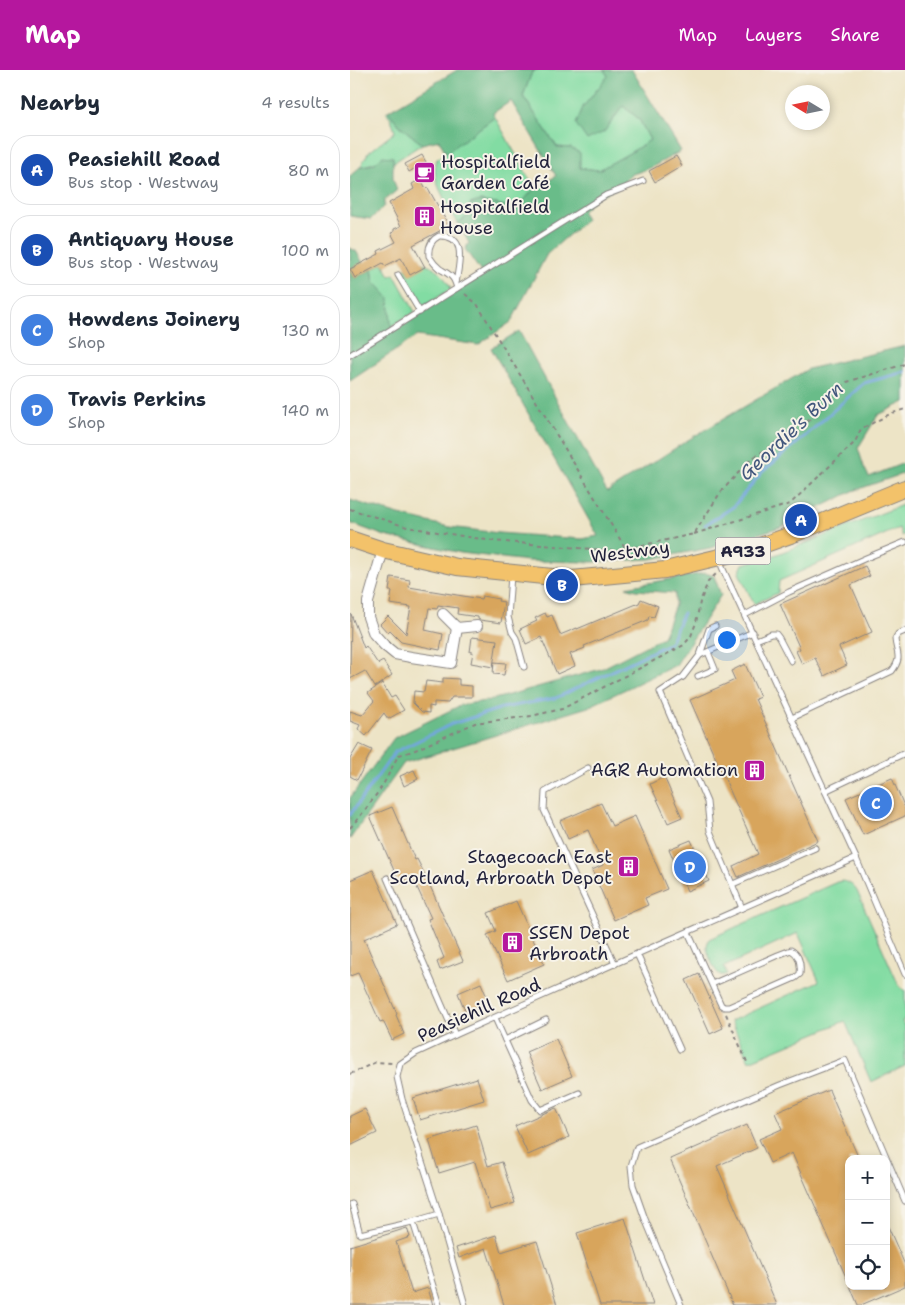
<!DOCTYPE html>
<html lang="en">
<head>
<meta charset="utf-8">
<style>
	:root { --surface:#fff; --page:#f6f6f7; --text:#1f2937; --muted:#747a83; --line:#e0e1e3; --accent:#b5179e }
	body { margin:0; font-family:"Shantell Sans",sans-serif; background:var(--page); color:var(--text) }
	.controls { position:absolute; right:15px; bottom:15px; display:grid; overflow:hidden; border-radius:10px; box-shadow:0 2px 8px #0003 }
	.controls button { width:45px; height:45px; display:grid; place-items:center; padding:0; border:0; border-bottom:1px solid var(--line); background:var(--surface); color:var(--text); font:25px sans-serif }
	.compass { position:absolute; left:435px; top:15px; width:45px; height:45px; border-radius:50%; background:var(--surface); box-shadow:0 2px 8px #0003; rotate:280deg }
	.you { position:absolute; left:376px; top:569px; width:18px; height:18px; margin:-12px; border:4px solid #fff; border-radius:50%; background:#1a73e8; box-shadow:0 0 0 8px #1a73e833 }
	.badge { display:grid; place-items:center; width:32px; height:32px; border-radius:50%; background:var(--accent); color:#fff; font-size:16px; font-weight:700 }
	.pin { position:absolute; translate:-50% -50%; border:2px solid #fff; box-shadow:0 1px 5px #0006 }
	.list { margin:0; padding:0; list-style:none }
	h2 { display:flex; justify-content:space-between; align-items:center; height:65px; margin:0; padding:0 20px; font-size:21px }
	h2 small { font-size:16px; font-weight:400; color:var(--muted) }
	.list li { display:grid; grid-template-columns:32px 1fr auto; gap:15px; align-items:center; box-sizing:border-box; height:70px; margin:0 10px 10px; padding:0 10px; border:1px solid var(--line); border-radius:20px }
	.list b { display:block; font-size:19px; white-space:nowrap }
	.list p { margin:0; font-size:16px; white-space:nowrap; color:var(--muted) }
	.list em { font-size:16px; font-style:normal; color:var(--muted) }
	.icon { flex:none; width:28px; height:28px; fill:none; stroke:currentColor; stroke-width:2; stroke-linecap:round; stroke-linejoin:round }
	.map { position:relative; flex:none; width:555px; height:1235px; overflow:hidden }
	header { display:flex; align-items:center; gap:30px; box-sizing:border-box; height:70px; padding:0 25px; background:var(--accent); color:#fff }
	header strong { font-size:24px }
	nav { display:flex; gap:28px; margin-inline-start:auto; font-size:18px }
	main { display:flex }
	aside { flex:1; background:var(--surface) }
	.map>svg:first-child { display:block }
</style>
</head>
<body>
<header>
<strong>Map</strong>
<nav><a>Map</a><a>Layers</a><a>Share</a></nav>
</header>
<main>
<aside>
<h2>Nearby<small>4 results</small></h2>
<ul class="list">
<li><span class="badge" style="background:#1a4fb4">A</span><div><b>Peasiehill Road</b><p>Bus stop · Westway</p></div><em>80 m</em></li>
<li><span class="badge" style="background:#1a4fb4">B</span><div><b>Antiquary House</b><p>Bus stop · Westway</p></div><em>100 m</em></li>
<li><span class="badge" style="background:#3f7fe0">C</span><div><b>Howdens Joinery</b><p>Shop</p></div><em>130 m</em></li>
<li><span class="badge" style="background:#3f7fe0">D</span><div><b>Travis Perkins</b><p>Shop</p></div><em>140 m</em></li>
</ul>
</aside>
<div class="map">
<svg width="555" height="1235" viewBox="0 0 555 1235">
	<rect width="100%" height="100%" fill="#f7f3e8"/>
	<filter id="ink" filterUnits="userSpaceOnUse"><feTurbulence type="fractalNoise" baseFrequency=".02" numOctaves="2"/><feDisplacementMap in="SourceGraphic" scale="10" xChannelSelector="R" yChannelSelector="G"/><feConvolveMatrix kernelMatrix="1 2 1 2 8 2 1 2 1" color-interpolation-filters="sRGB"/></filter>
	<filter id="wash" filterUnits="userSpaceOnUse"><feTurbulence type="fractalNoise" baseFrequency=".0096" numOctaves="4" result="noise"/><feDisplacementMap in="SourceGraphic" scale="20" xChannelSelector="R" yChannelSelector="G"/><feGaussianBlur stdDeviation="1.12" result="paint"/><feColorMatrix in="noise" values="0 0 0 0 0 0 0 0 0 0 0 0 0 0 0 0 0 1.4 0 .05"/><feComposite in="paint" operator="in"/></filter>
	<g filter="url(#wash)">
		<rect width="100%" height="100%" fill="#ede4c6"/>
		<!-- green -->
		<g fill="#82dca3" stroke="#527f6f">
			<path d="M186,0H254L258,6L233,37L254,62L273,36L289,49L300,70L283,81L249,100L230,98L221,78L207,77L173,26L182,2Z"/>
			<path d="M38,41L50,56L72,74L43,93V87L10,97L18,83L45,62L41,48L36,42Z"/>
			<path d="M145,47L185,119L167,138L130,131L118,146L108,153C99,136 78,108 87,89Z"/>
			<path d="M33,193L40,206L44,204L65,242L41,256L39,228L24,211L22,199Z"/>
			<path d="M72,193C87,196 94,206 101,219L72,237L50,201L56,198L60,205L74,197Z"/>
			<path d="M555,434V464L552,466L549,458L429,511L428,523L404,534L389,503L393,494L425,485Z"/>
			<path d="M493,811C500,813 503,815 507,821L549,916L555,921V949L552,951L555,957V996L521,1012L495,951L399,991L381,951L469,911L448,863L374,897L377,904C374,905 372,906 369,904C364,901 357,882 357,877C357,874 358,872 359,869L487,812Z"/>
		</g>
		<!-- forest -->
		<g fill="#69bc89" stroke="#466f62">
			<path d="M107,0H186L182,2L173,26L207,77L221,78L230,83V98L249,100L283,81L300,70L289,49L273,36L254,62L237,70L226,54L233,37L258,6L254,0H282L331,81L300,98L280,105L268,118L247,127L232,142L236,150L197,184L161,252L128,275L67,266L0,311V178L6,181L13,193L0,199L5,208L22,199L24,211L39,228L41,256L44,260L79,239L77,234L105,222L133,205L115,179L119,173L108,153L118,146L120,134L130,131L167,138L183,120L206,106L161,31L143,43L145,47L96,83L89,70L72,74L50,56L38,41Z"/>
			<path d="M32,86L43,87V109L47,120L34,131V136L21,149L0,146V106L10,97L24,94Z"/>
			<path d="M169,261L257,422L338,370L458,299L555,276V332L528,345L508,378L514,397L519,407L554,393L555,403L503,421L431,457L360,478L301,489L242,492L178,491L111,483L35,466L0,453V430L49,445L99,457L149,463L232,469L248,466L141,278Z"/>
			<path d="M355,503L364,506L371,525L326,595L238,637L54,693L0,769V728L44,668L111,635L141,630L251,599L313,567L325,535V523L286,520L276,517Z"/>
		</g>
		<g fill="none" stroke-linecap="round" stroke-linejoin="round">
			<!-- stream -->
			<g stroke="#73a6df" stroke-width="3">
				<path d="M355,455L383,437L412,402L453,368L514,313L555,302"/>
				<path d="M0,745L45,682L102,654L152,638L206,628L320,573L333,543"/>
			</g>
		</g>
		<g id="blocks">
			<!-- building -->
			<g fill="#d8a55b">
				<path d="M72,85L76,92L59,102L55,94Z"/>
				<path d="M326,86L332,96L305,112L299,101Z"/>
				<path d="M71,109L75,117L78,118L99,156L63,175L75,197L60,205L51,188L35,196L33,193L5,208L0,199L29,184L28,181L46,172L41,163L44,162V159L51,156L39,133L64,119L62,114Z"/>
				<path d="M515,496L520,506L501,515L522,562L489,577L497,595L474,606L465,588L452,594L446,581L450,579L430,534Z"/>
				<path d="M41,507L60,510L59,517L131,529L132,526L149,529L148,531L154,532L151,553L130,550L128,549V547L107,544L108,538L88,535L87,539L79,538L75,560L93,564L90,580L51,572L40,561L38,563L30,554L38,546L56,564L61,537L40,534L42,521H39Z"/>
				<path d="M291,529L308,536L304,547L299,546L298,550L234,576L235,578L220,584L225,596L207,604L191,567L176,574L170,559L187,551L185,548L195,543L197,547L202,545L210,565L227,558V559L289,533Z"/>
				<path d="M1,544L14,578L16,576L28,594L33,591L42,605L25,617L15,601L0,609Z"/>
				<path d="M122,567L147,570L143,597L121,593L123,582H120Z"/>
				<path d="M144,592L156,593L154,605L143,604Z"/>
				<path d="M395,594L410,627L405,629L468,771L388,807L383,796L408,784L340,630L385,610L381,601Z"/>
				<path d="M93,608L109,609V615L122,616V627H102L98,633L84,632V637L79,636V643L72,642L63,633L64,621L74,622L76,611L93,613Z"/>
				<path d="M32,613L41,628L45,626L54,640L38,649L34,643L16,666L8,659L10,655L0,651V641L12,645L24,631L18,623Z"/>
				<path d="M9,674L22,680L7,710L0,706V689Z"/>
				<path d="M64,700L68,709L54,716L50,706Z"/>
				<path d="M314,707L332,747L318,753L300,714Z"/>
				<path d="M542,708L555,738V746L513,765L496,728Z"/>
				<path d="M251,733L262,756L285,746L317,819L295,828L298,835L264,850L242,800L253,795L238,760L218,769L210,751Z"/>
				<path d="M42,737L65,790L67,789L77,809L113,891L90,900L87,892L94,888L78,849L81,848L66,815L64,816L61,808L50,814L20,746Z"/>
				<path d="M341,770L359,811L337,821L319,779Z"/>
				<path d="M23,800L47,854L14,869L47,944L46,945L54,964L42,970L33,951L30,952L8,903L0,906V810Z"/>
				<path d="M166,831L194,894L158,910L137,865L146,861L138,843Z"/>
				<path d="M349,904L373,958L360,964L336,910Z"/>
				<path d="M131,913L140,934L116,943L108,923Z"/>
				<path d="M206,969L222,1006L192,1019L176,982Z"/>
				<path d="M127,1008L134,1030L70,1050L63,1028Z"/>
				<path d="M479,1020L509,1089H499V1214L442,1083L420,1093L409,1069L432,1059L425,1043Z"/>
				<path d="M206,1038L219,1067L178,1085L165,1056Z"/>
				<path d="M15,1039L27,1063L0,1076V1046Z"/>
				<path d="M126,1055L138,1096L152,1092L165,1133L140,1140L125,1092L89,1103L79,1070Z"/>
				<path d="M397,1055L407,1078L367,1096L427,1235H383L320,1089Z"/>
				<path d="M275,1148L303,1235H250L227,1163Z"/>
				<path d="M536,1152L555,1195V1216L511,1235H508L500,1216H536Z"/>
				<path d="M57,1158L60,1167L46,1172L62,1223L78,1218L83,1235H0V1176Z"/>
				<path d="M146,1165L151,1182L187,1171L207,1235H154L136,1178L109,1188L106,1178Z"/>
			</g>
		</g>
	</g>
	<g filter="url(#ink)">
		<use href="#blocks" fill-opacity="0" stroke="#888380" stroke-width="1"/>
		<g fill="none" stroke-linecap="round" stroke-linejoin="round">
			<defs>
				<g id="lane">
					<path d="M48,205L70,242"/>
					<path d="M106,214C108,196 119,165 89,166C81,170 78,177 79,186C82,191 85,195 90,199C95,202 101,204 104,210C105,212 106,215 107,218"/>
					<path d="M0,285L256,125L293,111"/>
					<path d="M370,489L372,497L506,788L555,904"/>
					<path d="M161,505L158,547L162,562L166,568L174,597"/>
					<path d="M395,545L439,522L516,488L555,472"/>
					<path d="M406,570L421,564H426L429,568L441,591"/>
					<path d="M350,585L359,559L365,556"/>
					<path d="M348,606L365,599L358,582"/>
					<path d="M442,648L542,601C553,587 546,583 545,569L548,564L555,561"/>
					<path d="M238,698L195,722L194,740L265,894"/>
					<path d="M475,721L555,683"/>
					<path d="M37,808L105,965"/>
					<path d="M383,814L465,778"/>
					<path d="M392,838L360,761L357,732L310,622L333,607L350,585L403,562"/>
					<path d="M338,862L371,935L374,937H379L445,908L450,904C451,895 450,885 441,880L428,885L362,914"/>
					<path d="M287,884L330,979"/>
					<path d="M145,948L182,1030L190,1040L229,1023"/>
					<path d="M155,970L196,950"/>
					<path d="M2,1134L10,1164L58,1153L89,1144"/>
					<path d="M63,1152L89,1235"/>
					<path d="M115,1235L89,1144L52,1029L47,1007L50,994L66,983L105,965L255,898L506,788"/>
					<path d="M331,1235L295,1149L283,1115L281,1096L287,1077L430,1015L495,990L555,1131"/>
				</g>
				<g id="street">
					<path d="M33,480L18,532V547L24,564L34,575L45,584L61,587L101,593L107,558"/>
					<path d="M93,544L107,558L127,556"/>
				</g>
				<path id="primary" d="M0,469L33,480L107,497L222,509L315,500L399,480L446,463L555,418"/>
			</defs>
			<!-- lane casing -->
			<use href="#lane" stroke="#888380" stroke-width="7"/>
			<!-- street casing -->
			<use href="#street" stroke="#888380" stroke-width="12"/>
			<!-- primary casing -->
			<use href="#primary" stroke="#888380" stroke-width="18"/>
			<!-- path -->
			<g stroke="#888380" stroke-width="2" stroke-dasharray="4 4" stroke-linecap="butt">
				<path d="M115,224L127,234L276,479"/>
				<path d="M0,439L57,457L143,471L266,481L344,464L370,423L400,390L457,352L497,312L555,294"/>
				<path d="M344,464L440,434L505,372L511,359L540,344L555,339"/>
				<path d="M0,758C12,744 24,729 34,713C39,704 43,694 49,685L63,681L125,653L181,646L212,639L334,575L341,566L346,553L350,532L358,512L367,503"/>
				<path d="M376,944L397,992"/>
				<path d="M0,1004L26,992L42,993"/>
			</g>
			<!-- lane -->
			<use href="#lane" stroke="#fff" stroke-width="5"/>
			<!-- street -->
			<use href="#street" stroke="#fff" stroke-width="10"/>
			<!-- primary -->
			<use href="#primary" stroke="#f3c26a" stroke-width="16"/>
		</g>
	</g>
	<!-- icons -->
	<defs>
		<symbol id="cafe-square" viewBox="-11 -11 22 22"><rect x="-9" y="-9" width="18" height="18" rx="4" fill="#b5179e" stroke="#f7f3e8"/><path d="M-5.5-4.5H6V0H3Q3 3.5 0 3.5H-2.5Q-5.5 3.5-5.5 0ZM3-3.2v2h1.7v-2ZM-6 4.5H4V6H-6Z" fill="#fff"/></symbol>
		<symbol id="building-square" viewBox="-11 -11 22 22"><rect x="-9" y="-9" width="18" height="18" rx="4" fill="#b5179e" stroke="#f7f3e8"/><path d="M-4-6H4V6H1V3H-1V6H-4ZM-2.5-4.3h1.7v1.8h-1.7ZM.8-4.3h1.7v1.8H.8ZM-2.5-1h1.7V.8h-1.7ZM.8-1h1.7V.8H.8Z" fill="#fff"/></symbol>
	</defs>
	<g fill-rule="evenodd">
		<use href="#cafe-square" x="62" y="90" width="25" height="25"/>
		<use href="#building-square" x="62" y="134" width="25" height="25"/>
		<use href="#building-square" x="392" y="688" width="25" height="25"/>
		<use href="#building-square" x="266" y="784" width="25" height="25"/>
		<use href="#building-square" x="150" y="860" width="25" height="25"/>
	</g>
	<g text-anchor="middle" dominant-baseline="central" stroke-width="4" stroke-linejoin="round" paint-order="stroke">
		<!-- shield labels -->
		<rect fill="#f7f3e8" stroke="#62616f" stroke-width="1" x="365.5" y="467.5" width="55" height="27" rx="4"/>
		<g font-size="16" font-weight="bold" fill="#22223b">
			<text x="393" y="481">A933</text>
		</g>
		<!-- poi labels -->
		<g font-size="18" fill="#22223b" stroke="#f7f3e8" text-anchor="start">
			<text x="91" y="92">Hospitalfield<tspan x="91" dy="21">Garden Café</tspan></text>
			<text x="90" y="137">Hospitalfield<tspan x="90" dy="21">House</tspan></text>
			<text x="388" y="700" text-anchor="end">AGR Automation</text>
			<text x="262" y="787" text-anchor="end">Stagecoach East<tspan x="262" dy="21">Scotland, Arbroath Depot</tspan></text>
			<text x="179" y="863">SSEN Depot<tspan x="179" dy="21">Arbroath</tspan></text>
		</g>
		<!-- street labels -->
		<g font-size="18" fill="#22223b" stroke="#f7f3e8">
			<text transform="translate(280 482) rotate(-7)">Westway</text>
			<text transform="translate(129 940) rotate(-24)">Peasiehill Road</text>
		</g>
		<!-- water labels -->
		<g font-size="19" font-style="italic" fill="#42577d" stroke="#f7f3e8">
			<text transform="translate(441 361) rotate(-43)">Geordie's Burn</text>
		</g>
	</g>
</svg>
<div class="controls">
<button>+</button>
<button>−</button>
<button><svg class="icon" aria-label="locate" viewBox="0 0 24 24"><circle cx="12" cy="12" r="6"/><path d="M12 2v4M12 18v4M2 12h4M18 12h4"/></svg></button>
</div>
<svg class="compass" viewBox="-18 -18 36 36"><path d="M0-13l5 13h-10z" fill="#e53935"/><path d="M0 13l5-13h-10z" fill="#747a83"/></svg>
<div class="you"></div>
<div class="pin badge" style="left:451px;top:450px;background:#1a4fb4">A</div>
<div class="pin badge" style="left:212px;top:515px;background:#1a4fb4">B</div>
<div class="pin badge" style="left:526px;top:733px;background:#3f7fe0">C</div>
<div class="pin badge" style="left:340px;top:797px;background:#3f7fe0">D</div>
</div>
</main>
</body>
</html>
